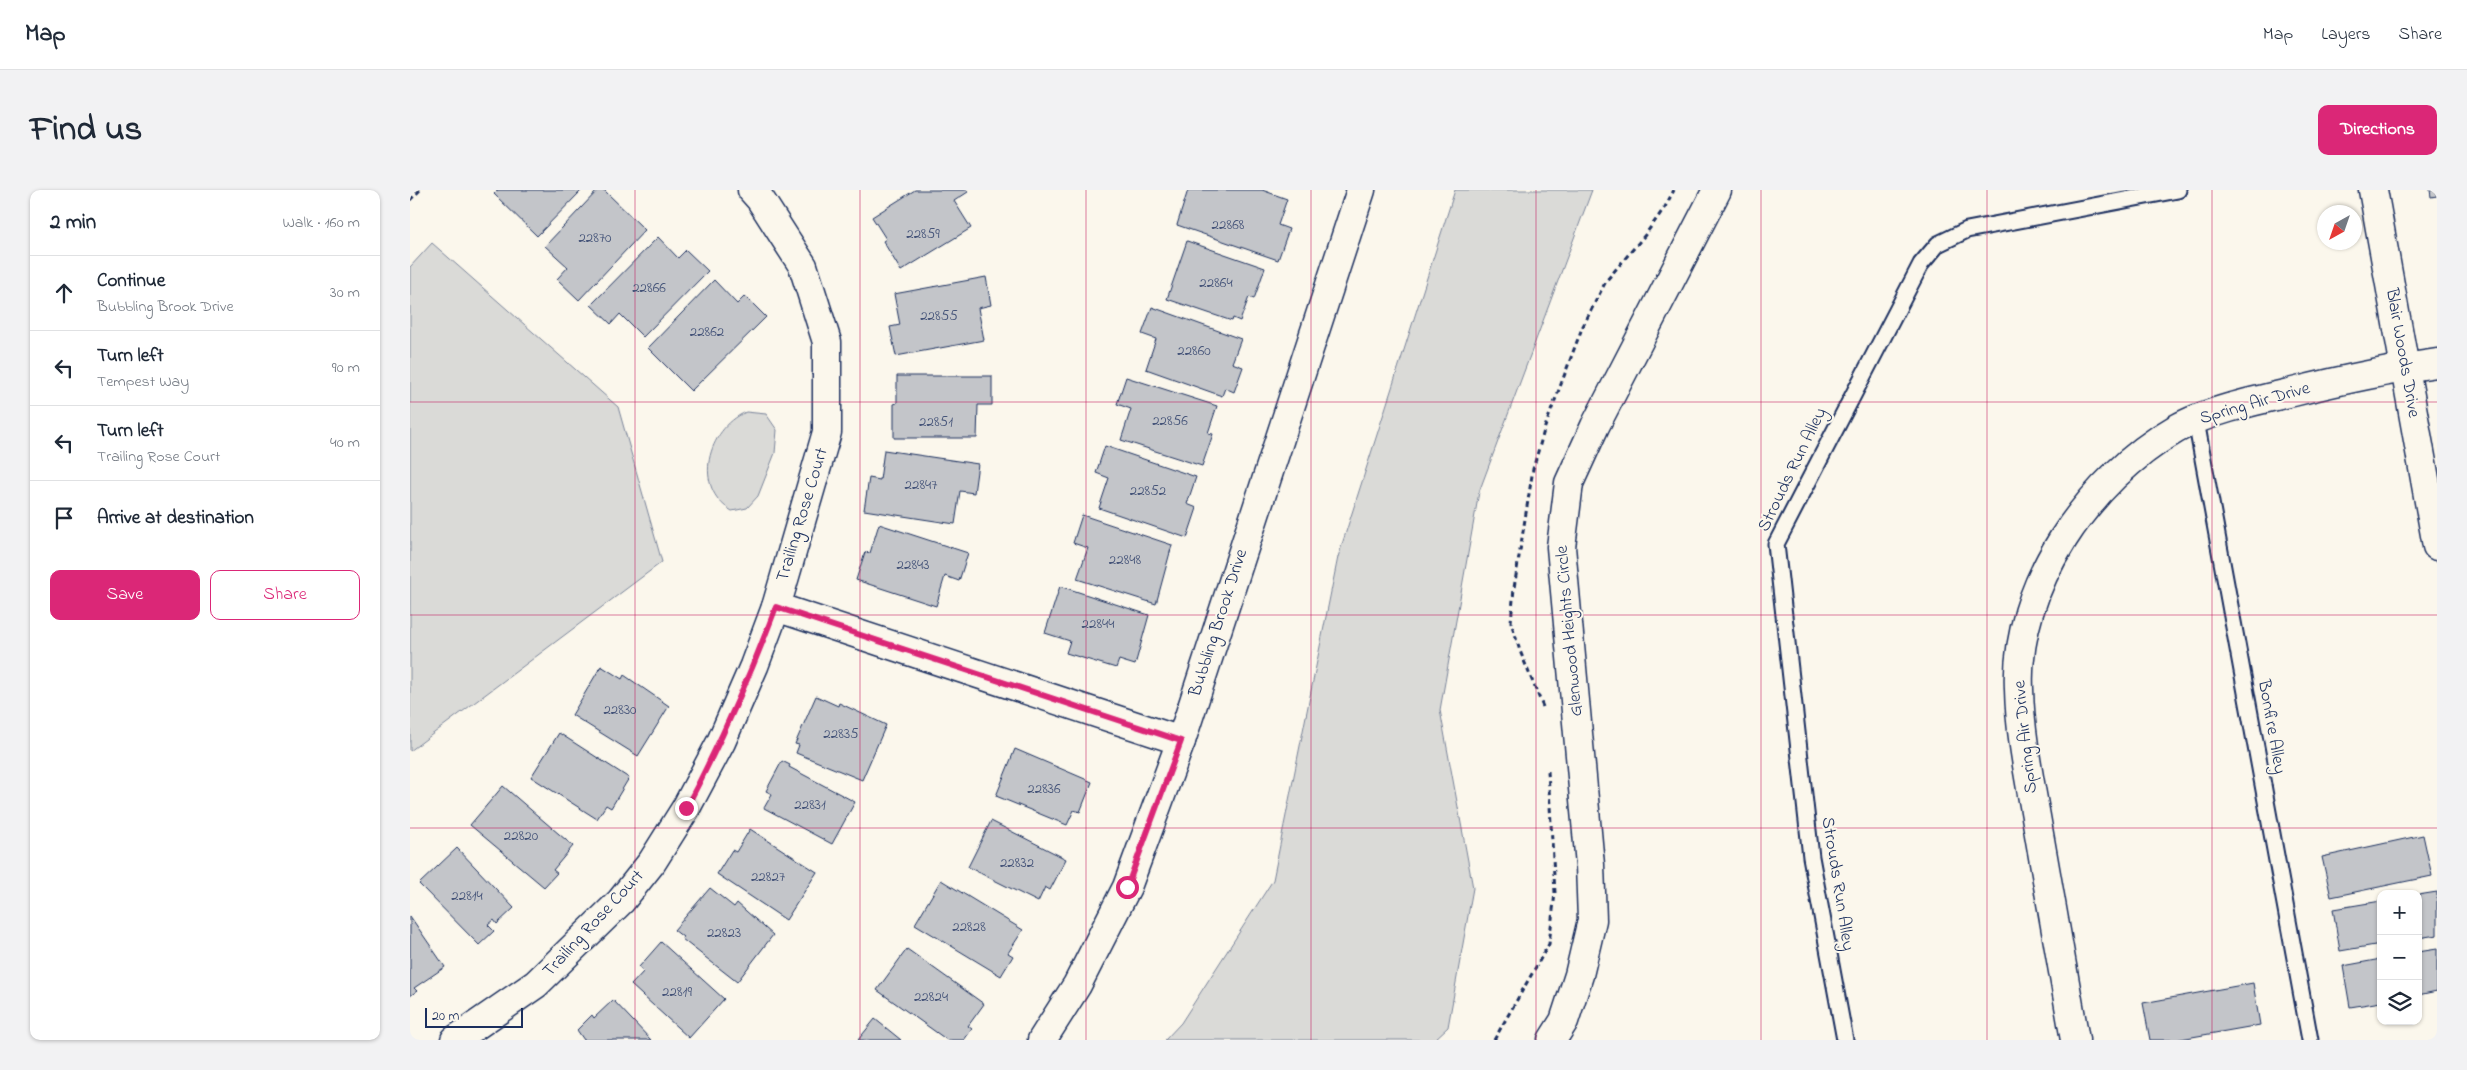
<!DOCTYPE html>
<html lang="en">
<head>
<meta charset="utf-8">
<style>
	:root { --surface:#fff; --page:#f2f2f3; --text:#1f2937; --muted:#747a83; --line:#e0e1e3; --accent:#db2777 }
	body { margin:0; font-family:"Indie Flower",sans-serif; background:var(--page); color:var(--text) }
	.controls { position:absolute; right:15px; bottom:15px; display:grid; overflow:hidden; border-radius:10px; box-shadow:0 1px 4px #0004 }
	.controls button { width:45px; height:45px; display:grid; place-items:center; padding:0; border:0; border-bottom:1px solid var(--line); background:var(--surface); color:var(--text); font:25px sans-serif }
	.compass { position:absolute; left:1907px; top:15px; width:45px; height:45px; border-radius:50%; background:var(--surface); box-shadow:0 1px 4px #0004; rotate:220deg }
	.scale { position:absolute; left:15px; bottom:12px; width:98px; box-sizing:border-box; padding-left:5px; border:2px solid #1b2f5e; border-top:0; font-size:14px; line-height:18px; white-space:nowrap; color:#1b2f5e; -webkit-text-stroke:4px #fbf7ec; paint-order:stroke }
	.stop { position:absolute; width:15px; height:15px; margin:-11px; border:4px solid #db2777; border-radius:50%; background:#fff }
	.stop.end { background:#db2777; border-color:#fff; box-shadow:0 1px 5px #0008 }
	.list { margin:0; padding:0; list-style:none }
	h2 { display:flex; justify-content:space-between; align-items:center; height:65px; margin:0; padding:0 20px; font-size:21px }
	h2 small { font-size:16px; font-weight:400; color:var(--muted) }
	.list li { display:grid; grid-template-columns:32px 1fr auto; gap:15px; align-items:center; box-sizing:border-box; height:75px; padding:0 20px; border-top:1px solid var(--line) }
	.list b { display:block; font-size:19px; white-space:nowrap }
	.list p { margin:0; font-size:16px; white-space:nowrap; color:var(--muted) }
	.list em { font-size:16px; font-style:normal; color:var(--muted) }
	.actions { display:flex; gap:10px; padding:15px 20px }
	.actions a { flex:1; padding:11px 0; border:1px solid var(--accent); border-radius:10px; text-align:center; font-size:18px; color:var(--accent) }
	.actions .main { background:var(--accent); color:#fff }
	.icon { flex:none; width:28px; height:28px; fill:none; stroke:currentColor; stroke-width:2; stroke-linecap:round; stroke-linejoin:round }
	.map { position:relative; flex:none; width:2027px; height:850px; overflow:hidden; border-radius:10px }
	header { display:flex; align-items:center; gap:30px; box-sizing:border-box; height:70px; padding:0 25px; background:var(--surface); border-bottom:1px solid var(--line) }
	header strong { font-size:24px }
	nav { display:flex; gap:28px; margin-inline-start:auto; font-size:18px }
	.intro { display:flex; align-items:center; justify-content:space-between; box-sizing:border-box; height:120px; padding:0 30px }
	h1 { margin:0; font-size:35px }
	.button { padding:12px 22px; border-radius:10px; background:var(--accent); color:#fff; font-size:18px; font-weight:700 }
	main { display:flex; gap:30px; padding:0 30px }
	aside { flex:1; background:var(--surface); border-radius:10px; box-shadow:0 1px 4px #0004 }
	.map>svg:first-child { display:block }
</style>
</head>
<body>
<header>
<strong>Map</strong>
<nav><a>Map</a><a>Layers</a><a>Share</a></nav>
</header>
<div class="intro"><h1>Find us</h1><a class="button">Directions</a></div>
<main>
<aside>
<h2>2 min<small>Walk · 160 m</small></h2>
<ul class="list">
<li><svg class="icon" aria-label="ahead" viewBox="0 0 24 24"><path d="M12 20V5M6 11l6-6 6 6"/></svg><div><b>Continue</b><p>Bubbling Brook Drive</p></div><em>30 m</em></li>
<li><svg class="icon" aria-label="left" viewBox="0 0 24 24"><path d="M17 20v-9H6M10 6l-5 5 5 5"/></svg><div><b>Turn left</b><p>Tempest Way</p></div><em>90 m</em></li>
<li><svg class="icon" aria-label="left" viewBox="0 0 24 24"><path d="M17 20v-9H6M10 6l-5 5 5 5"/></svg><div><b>Turn left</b><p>Trailing Rose Court</p></div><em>40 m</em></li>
<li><svg class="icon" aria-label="arrive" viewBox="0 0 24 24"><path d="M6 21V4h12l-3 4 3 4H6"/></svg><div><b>Arrive at destination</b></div></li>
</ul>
<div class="actions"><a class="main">Save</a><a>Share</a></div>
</aside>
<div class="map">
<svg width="2027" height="850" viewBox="0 0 2027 850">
	<rect width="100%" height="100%" fill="#fbf7ec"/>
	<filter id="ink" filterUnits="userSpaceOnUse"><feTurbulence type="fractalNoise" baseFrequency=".02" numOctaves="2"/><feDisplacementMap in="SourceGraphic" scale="10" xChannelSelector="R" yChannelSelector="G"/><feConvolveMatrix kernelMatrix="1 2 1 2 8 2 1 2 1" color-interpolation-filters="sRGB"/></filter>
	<g filter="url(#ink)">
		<!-- green -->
		<g fill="#dadad7" stroke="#7a849a">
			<path d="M1045,0H1182L1069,302L1030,520L1063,698L1038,837L1024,850H755L771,833L863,690L928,367Z"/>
			<path d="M22,53L208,217L252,372L0,561V77Z"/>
			<path d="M336,222L356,224L367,240L365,263L348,306L337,318L322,321C282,298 297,239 336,222Z"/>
		</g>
		<!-- building -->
		<g fill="#c3c5c9" stroke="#1b2f5e">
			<path d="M88,0H172L127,46L84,4Z"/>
			<path d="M188,0H194L235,40L169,110L147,89L158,77L135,56Z"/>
			<path d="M505,0H557L558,2L544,11L561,38L491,81L473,51L476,49L462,27Z"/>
			<path d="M778,0H852L877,9L868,35L879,39L868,70L767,35Z"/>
			<path d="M2020,0H2027V6L2021,7Z"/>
			<path d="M248,47L268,68L276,60L298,81L233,147L210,124L201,134L181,115Z"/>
			<path d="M777,51L855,78L844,109L839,107L830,131L823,128L822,131L757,109Z"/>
			<path d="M576,87L581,115L568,118L574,150L486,166L480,137L490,135L484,104Z"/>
			<path d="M304,90L327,114L335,106L356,127L281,201L238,158Z"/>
			<path d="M742,117L831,149L822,173L833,177L824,202L815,198L812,206L736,179L746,149L732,144Z"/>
			<path d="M487,186H582V215H568L567,248H484V214L487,213Z"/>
			<path d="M716,187L807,216L798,243L803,244L792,276L711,250L721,219L707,214Z"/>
			<path d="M695,256L786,287L777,314L787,318L777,348L689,318L699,288L686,283Z"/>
			<path d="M474,260L568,274L564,303L550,301L545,334L454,320L459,288L470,290Z"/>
			<path d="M672,325L762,355L746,414L667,389L678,358L663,353Z"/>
			<path d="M469,334L558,363L549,391L535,386L526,416L446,390L455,362L460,363Z"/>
			<path d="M650,396L739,425L725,475L709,470L706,478L656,463L660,451L635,443Z"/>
			<path d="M191,476L212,489L214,485L259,516L228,566L162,525Z"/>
			<path d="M406,506L428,516L429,513L476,535L452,590L386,563L389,555L385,554Z"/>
			<path d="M149,543L219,588L201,618L196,615L187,629L121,587Z"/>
			<path d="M605,559L682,592L670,622L664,620L657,635L586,606Z"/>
			<path d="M372,571L380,575L379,577L445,612L422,654L354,618L362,604L356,601Z"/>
			<path d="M93,596L163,656L143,680L147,683L134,697L60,635Z"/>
			<path d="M581,631L656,669L640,700L635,697L628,712L558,677Z"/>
			<path d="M340,639L407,682L376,730L307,684L322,660L326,662Z"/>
			<path d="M2013,645L2022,686L1921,707L1912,667Z"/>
			<path d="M47,658L104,718L87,734L84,730L78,735L84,741L69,755L9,694Z"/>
			<path d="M531,690L613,740L598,763L603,766L591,786L505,734Z"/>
			<path d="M300,698L324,717L327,713L363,745L327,792L272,749L273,747L264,740Z"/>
			<path d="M2027,702V745L2008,748V705Z"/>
			<path d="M1971,711V754L1930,761L1923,719Z"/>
			<path d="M0,726L35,777L4,798L7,801L0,806Z"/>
			<path d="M251,752L314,809L279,848L221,795L234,781L229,777Z"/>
			<path d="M497,759L574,814L558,836L562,839L554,850H537L467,800Z"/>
			<path d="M2027,759V801L2008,805V762Z"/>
			<path d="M1971,769V812L1940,817L1933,776Z"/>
			<path d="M1843,793L1850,835L1765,850H1740L1733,813Z"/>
			<path d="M203,810L241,850H174L167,840L182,825L184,828Z"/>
			<path d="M465,829L491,850H448Z"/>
		</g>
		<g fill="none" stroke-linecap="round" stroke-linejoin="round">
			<defs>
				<g id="service">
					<path d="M1786,231L1900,850"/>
					<path d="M1435,850L1401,667L1366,354L1511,74L1528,54L1557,40L1768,0"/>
				</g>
				<g id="minor">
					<path d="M1963,0L2027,356"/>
					<path d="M366,417L771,551"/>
					<path d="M45,850L126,794L211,711L242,672L276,618L311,552L344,476L366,417L417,242V152L393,76L350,9L342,0"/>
					<path d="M632,850L667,795L717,697L771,551L951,0"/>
					<path d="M1142,850L1154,831L1169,785L1182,730L1180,675L1151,357L1159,293L1185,236L1307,0"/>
					<path d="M1665,850C1653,781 1641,713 1629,644C1621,596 1610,547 1609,499C1604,396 1679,289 1766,239C1797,221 1848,210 1883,202C1931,190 1978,180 2027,173"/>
				</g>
			</defs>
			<!-- service casing -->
			<use href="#service" stroke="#1b2f5e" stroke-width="19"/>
			<!-- minor casing -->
			<use href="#minor" stroke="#1b2f5e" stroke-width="31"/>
			<!-- path -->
			<g stroke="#1b2f5e" stroke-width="3" stroke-dasharray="5 4" stroke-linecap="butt">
				<path d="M0,10L10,0"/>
				<path d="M1133,517L1110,461L1101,432L1104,398L1123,279L1135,237L1172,138L1196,91L1235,45L1255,17L1264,0"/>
				<path d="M1084,850L1139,754L1145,703L1138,581"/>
			</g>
			<!-- service -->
			<use href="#service" stroke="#fbf7ec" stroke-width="15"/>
			<!-- minor -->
			<use href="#minor" stroke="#fbf7ec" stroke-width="28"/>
		</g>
	</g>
	<g fill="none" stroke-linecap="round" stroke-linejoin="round" filter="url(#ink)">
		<!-- route -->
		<path stroke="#db2777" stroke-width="6" d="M276,618C311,552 340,486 366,417L771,551L717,697"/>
	</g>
	<!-- grid -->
	<path fill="none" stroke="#c2185b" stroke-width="1" stroke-opacity="0.55" d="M225,0V850M450,0V850M676,0V850M901,0V850M1126,0V850M1351,0V850M1577,0V850M1802,0V850M0,212H2027M0,425H2027M0,638H2027"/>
	<g text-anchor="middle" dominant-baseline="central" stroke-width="4" stroke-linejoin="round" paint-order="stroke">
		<!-- number labels -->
		<g font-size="15" fill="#455479">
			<text x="818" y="35">22868</text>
			<text x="513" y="44">22859</text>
			<text x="185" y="48">22870</text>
			<text x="806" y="93">22864</text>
			<text x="239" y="98">22866</text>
			<text x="529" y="126">22855</text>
			<text x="297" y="142">22862</text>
			<text x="784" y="161">22860</text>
			<text x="760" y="231">22856</text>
			<text x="526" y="232">22851</text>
			<text x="511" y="295">22847</text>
			<text x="738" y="301">22852</text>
			<text x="715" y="370">22848</text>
			<text x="503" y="375">22843</text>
			<text x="688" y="434">22844</text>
			<text x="210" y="520">22830</text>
			<text x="431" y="544">22835</text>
			<text x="634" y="599">22836</text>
			<text x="400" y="615">22831</text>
			<text x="111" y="646">22820</text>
			<text x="607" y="673">22832</text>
			<text x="358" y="687">22827</text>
			<text x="57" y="706">22814</text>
			<text x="559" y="737">22828</text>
			<text x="314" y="743">22823</text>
			<text x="267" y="802">22819</text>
			<text x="521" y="807">22824</text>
		</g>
		<!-- street labels -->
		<g font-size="18" fill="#1b2f5e" stroke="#fbf7ec">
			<text transform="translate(1992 163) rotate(80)">Blair Woods Drive</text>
			<text transform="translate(1845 214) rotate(-16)">Spring Air Drive</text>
			<text transform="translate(1383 280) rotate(-64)">Strouds Run Alley</text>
			<text transform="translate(393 325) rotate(-73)">Trailing Rose Court</text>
			<text transform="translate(809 433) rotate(-72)">Bubbling Brook Drive</text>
			<text transform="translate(1160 441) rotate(-95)">Glenwood Heights Circle</text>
			<text transform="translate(1861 537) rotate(80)">Bonfire Alley</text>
			<text transform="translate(1616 547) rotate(-96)">Spring Air Drive</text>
			<text transform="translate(1427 694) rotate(81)">Strouds Run Alley</text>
			<text transform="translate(184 734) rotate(-47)">Trailing Rose Court</text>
		</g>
	</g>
</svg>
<div class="controls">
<button>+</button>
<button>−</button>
<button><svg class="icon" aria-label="layers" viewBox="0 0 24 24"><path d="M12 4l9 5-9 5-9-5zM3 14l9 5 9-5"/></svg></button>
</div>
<svg class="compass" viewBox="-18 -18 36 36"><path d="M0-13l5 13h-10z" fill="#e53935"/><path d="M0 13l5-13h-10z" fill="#747a83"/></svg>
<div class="scale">20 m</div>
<div class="stop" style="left:717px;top:697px"></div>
<div class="stop end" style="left:276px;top:618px"></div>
</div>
</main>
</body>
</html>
